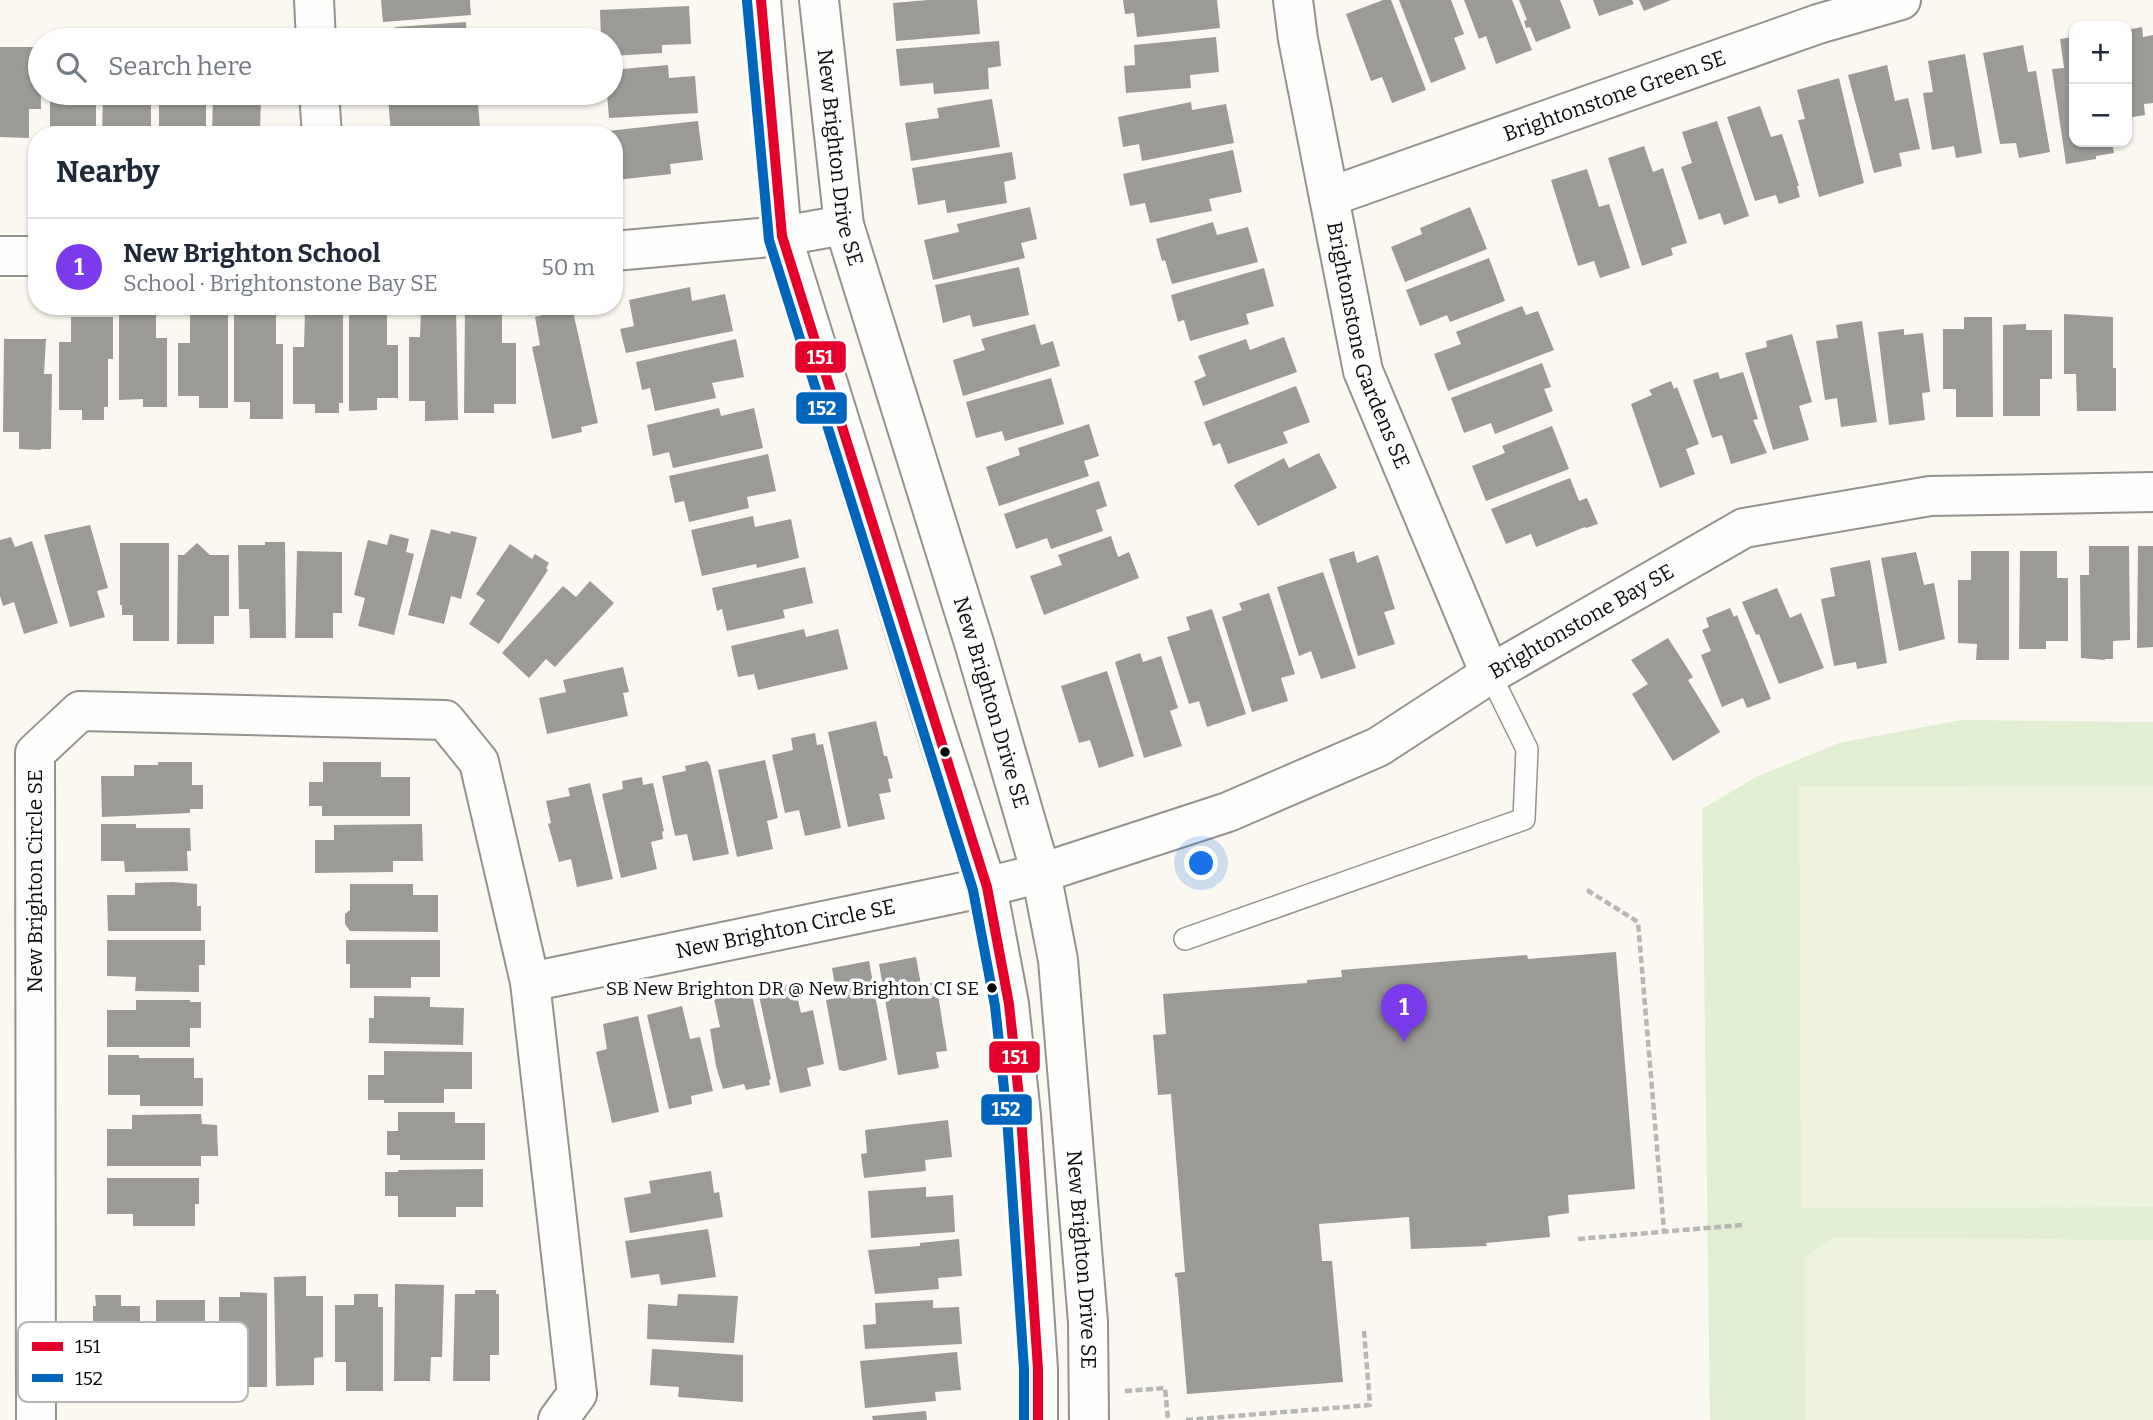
<!DOCTYPE html>
<html lang="en">
<head>
<meta charset="utf-8">
<style>
	:root { --surface:#fff; --page:#f2f2f3; --text:#1f2937; --muted:#747a83; --line:#e0e1e3; --accent:#7c3aed }
	body { margin:0; font-family:Bitter,serif; background:var(--page); color:var(--text) }
	.controls { position:absolute; right:21px; top:21px; display:grid; overflow:hidden; border-radius:14px; box-shadow:0 2px 5px #0004 }
	.controls button { width:63px; height:63px; display:grid; place-items:center; padding:0; border:0; border-bottom:2px solid var(--line); background:var(--surface); color:var(--text); font:35px sans-serif }
	.you { position:absolute; left:1202px; top:864px; width:24px; height:24px; margin:-18px; border:5px solid #fff; border-radius:50%; background:#1a73e8; box-shadow:0 0 0 10px #1a73e833 }
	.badge { display:grid; place-items:center; width:46px; height:46px; border-radius:50%; background:var(--accent); color:#fff; font-size:23px; font-weight:700 }
	.pin { position:absolute; translate:-50% -58px; filter:drop-shadow(0 2px 4px #0008) }
	.pin::after { content:''; position:absolute; top:37px; width:24px; height:21px; background:inherit; clip-path:polygon(0 0,100% 0,50% 100%) }
	.list { margin:0; padding:0; list-style:none }
	h2 { display:flex; justify-content:space-between; align-items:center; height:91px; margin:0; padding:0 28px; font-size:30px }
	h2 small { font-size:23px; font-weight:400; color:var(--muted) }
	.list li { display:grid; grid-template-columns:46px 1fr auto; gap:21px; align-items:center; box-sizing:border-box; height:98px; padding:0 28px; border-top:2px solid var(--line) }
	.list b { display:block; font-size:26px; white-space:nowrap }
	.list p { margin:0; font-size:23px; white-space:nowrap; color:var(--muted) }
	.list em { font-size:23px; font-style:normal; color:var(--muted) }
	.icon { flex:none; width:38px; height:38px; fill:none; stroke:currentColor; stroke-width:2; stroke-linecap:round; stroke-linejoin:round }
	.map { position:relative; flex:none; width:2153px; height:1420px; overflow:hidden }
	.search { position:absolute; background:var(--surface); box-shadow:0 2px 5px #0004; left:28px; top:28px; width:595px; height:77px; display:flex; align-items:center; gap:18px; box-sizing:border-box; padding:0 24px; border-radius:38px; color:var(--muted); font-size:26px }
	.panel { position:absolute; background:var(--surface); box-shadow:0 2px 5px #0004; left:28px; top:126px; width:595px; height:189px; border-radius:28px }
	.map>svg:first-child { display:block }
</style>
</head>
<body>
<div class="map">
<svg width="2153" height="1420" viewBox="0 0 2153 1420">
	<rect width="100%" height="100%" fill="#faf8f0"/>
	<!-- green -->
	<path fill="#e2eed1" d="M1961,720L2153,722V1420H1710L1702,809L1756,777L1839,743Z"/>
	<!-- pitch -->
	<g fill="#ecf2db">
		<path d="M2153,786V1207L1801,1208L1799,787Z"/>
		<path d="M1833,1237L2153,1240V1420H1805L1804,1258Z"/>
	</g>
	<!-- building -->
	<g fill="#9c9a96">
		<path d="M381,0H470L471,15L383,22Z"/>
		<path d="M928,0H977L980,34L896,41L893,3Z"/>
		<path d="M1123,0H1217L1220,28L1137,37L1134,13L1125,14Z"/>
		<path d="M1383,0H1391L1426,90L1392,103L1382,77L1371,81L1346,14Z"/>
		<path d="M1399,0H1451L1464,34L1454,38L1466,69L1431,83Z"/>
		<path d="M1464,0H1512L1532,50L1496,64L1486,36L1479,39Z"/>
		<path d="M1519,0H1560L1571,28L1536,42L1530,27L1526,28L1524,21L1527,20Z"/>
		<path d="M1593,0H1632L1634,4L1599,16Z"/>
		<path d="M1639,0H1671L1644,11Z"/>
		<path d="M689,6L691,44L662,45V53L611,56V40H601L600,10Z"/>
		<path d="M466,22L467,40H383L382,30H395V27Z"/>
		<path d="M2142,27L2143,37L2153,35V103L2144,104L2145,115L2127,118V30Z"/>
		<path d="M1216,37L1219,72L1190,75L1191,88L1126,93L1124,66L1135,65L1134,45Z"/>
		<path d="M2074,37V142H2112L2114,153L2096,156V159L2066,164L2052,69L2064,68L2060,39Z"/>
		<path d="M999,41L1001,66L988,68L989,89L934,94L933,83L900,86L896,49Z"/>
		<path d="M2023,45L2028,72L2036,71L2050,152L2019,158L2016,143L2000,144L1983,53Z"/>
		<path d="M0,47H40L41,109H29V138L0,137Z"/>
		<path d="M1965,54L1982,153L1956,158L1954,146L1932,150L1923,93L1933,92L1928,61Z"/>
		<path d="M668,65L669,78L695,76L698,113L609,118L607,93H611V70Z"/>
		<path d="M1887,65L1895,101L1908,98L1920,149L1899,153L1902,166L1874,173L1848,75Z"/>
		<path d="M1839,78L1864,183L1819,197L1798,120L1805,119L1797,90Z"/>
		<rect x="50" y="93" width="46" height="42"/>
		<path d="M103,93H151V135H102Z"/>
		<rect x="159" y="93" width="47" height="42"/>
		<path d="M213,93H261L260,135H212Z"/>
		<path d="M414,93H482L483,103H478L480,128L391,135L388,97L414,95Z"/>
		<path d="M992,99L1000,147L911,161L905,123L939,118L937,108Z"/>
		<path d="M1191,102L1192,110L1226,104L1234,143L1142,161L1139,144L1123,147L1118,117Z"/>
		<path d="M1760,106L1771,137L1782,134L1799,186H1797L1800,197L1779,204L1776,195L1755,201L1727,117Z"/>
		<path d="M698,121L703,160L670,164L671,174L616,180L614,135H599V132Z"/>
		<path d="M1717,121L1749,216L1724,225L1720,213L1699,220L1681,167L1692,163L1682,132Z"/>
		<path d="M1644,146L1653,172L1663,168L1687,243L1671,248L1673,255L1642,266L1608,158Z"/>
		<path d="M1233,150L1242,192L1209,199L1212,211L1150,223L1145,203L1130,206L1123,174Z"/>
		<path d="M1012,152L1016,179L1004,182L1007,203L947,213L945,200L918,205L912,168Z"/>
		<path d="M1587,169L1599,207L1609,204L1630,268L1600,278L1594,261L1578,266L1551,180Z"/>
		<path d="M1030,207L1037,239L1021,243L1025,258L933,280L924,240L959,232L957,224Z"/>
		<path d="M1470,207L1487,249L1405,282L1391,247L1422,234L1420,228Z"/>
		<path d="M1213,222L1217,235L1248,227L1258,262L1172,284L1165,260L1162,261L1156,239Z"/>
		<path d="M1489,258L1505,301L1450,322L1447,315L1420,326L1406,290Z"/>
		<path d="M1019,267L1029,315L973,327L970,315L943,323L935,285Z"/>
		<path d="M1264,268L1274,306L1246,314L1249,324L1190,341L1184,320L1178,322L1171,295Z"/>
		<path d="M690,287L692,301L725,294L733,331L626,353L620,329L634,326L629,300Z"/>
		<path d="M456,306L458,420L425,421V401H409V337H420L421,307Z"/>
		<path d="M1522,306L1526,315L1538,311L1554,350L1448,391L1434,354L1461,344L1456,332Z"/>
		<path d="M572,307L598,423L581,427L582,432L552,439L532,347L540,345L535,317Z"/>
		<path d="M465,308H502V343H516V404H494V413H464Z"/>
		<path d="M190,309H228V408H199V396H178V343H190Z"/>
		<path d="M349,309H387V345H398V398H377V410L349,411Z"/>
		<path d="M234,311H276V344H283V419H250V402H234Z"/>
		<path d="M305,311H343V403H339V413H315V404H293V347H304Z"/>
		<path d="M119,312H156V338H167V407H143V399L119,400Z"/>
		<path d="M2064,314L2113,317V368H2116V411H2077L2076,374H2064Z"/>
		<path d="M71,317H113V359H108V407H104V420H82V410H59V342H71Z"/>
		<path d="M1964,317H1992L1993,417H1956V389H1943V329H1964Z"/>
		<path d="M1862,321L1877,422L1841,427L1837,398L1825,400L1816,341L1838,338L1836,325Z"/>
		<path d="M1035,324L1041,345L1053,341L1060,366L963,396L953,360L985,350L981,339Z"/>
		<path d="M2026,324V330H2052V379H2040V416H2003V325Z"/>
		<path d="M1904,329V335L1923,333L1930,392L1922,393L1925,420L1889,425L1878,332Z"/>
		<path d="M1792,334L1812,402L1799,406L1809,440L1773,450L1745,353L1767,347L1766,341Z"/>
		<path d="M1284,337L1297,372L1203,406L1194,381L1206,376L1198,356L1246,339L1250,350Z"/>
		<path d="M4,339H46L44,374H52L51,449H41V450L19,449V432H3Z"/>
		<path d="M736,339L744,377L712,383L716,398L655,411L650,388L642,390L636,362Z"/>
		<path d="M1542,363L1551,387L1544,389L1553,411L1495,434L1491,423L1464,433L1451,398Z"/>
		<path d="M1718,372L1720,379L1743,372L1758,419L1753,420L1767,453L1731,464L1722,435L1712,438L1693,380Z"/>
		<path d="M1051,378L1064,424L1005,441L1002,431L976,438L966,402Z"/>
		<path d="M1671,381L1674,389L1677,387L1699,444L1686,449L1695,474L1660,488L1631,404L1652,395L1649,390Z"/>
		<path d="M1296,386L1310,422L1283,432L1288,443L1228,464L1220,443L1213,446L1204,422Z"/>
		<path d="M719,408L721,416L754,408L763,448L673,468L669,452L653,456L647,425Z"/>
		<path d="M1089,424L1099,456L1084,461L1089,476L999,506L986,467L1020,455L1018,448Z"/>
		<path d="M1552,426L1569,469L1486,501L1472,466L1505,453L1502,446Z"/>
		<path d="M1319,453L1337,488L1258,526L1234,486L1236,483L1284,458L1289,468Z"/>
		<path d="M768,454L776,491L747,497L749,508L689,522L684,501L675,503L669,476Z"/>
		<path d="M1570,478L1579,501L1587,498L1598,524L1586,528L1585,527L1536,547L1531,534L1506,544L1491,509Z"/>
		<path d="M1099,481L1107,506L1096,510L1103,531L1051,549L1047,538L1016,549L1004,514Z"/>
		<path d="M753,516L755,527L791,519L799,558L757,568L756,564L702,576L691,530Z"/>
		<path d="M90,525L108,588L97,591L105,617L70,627L44,535Z"/>
		<path d="M431,529L450,534L451,531L477,537L461,599L451,596L444,624L408,615Z"/>
		<path d="M390,534L409,539L406,552L414,554L394,635L358,626L365,598L354,595L368,540L387,545Z"/>
		<path d="M1111,536L1118,557L1129,552L1139,578L1044,615L1030,576L1062,565L1058,555Z"/>
		<path d="M11,537L15,547L32,541L58,623L24,634L14,602L3,606L0,596V540Z"/>
		<path d="M265,542H285L286,638H250L249,609H239L238,545H265Z"/>
		<path d="M120,543H169V641H133V615H122V605H120Z"/>
		<path d="M197,543L210,555H229V616H214V644H177L178,555H184Z"/>
		<path d="M510,544L532,559L535,554L549,563L546,568L548,570L499,644L469,624L485,600L476,594Z"/>
		<path d="M2089,546H2129L2130,640L2113,641V659H2105V660L2081,658L2080,575H2089Z"/>
		<path d="M2138,546H2153V647L2137,648Z"/>
		<path d="M297,551L342,552V613H333V638H295Z"/>
		<path d="M1354,551L1357,563L1378,555L1395,609L1384,612L1395,644L1358,656L1329,559Z"/>
		<path d="M1971,551H2009V660H1976L1977,644L1958,643V580H1971Z"/>
		<path d="M2020,551H2057V578H2068V641H2046V649H2019Z"/>
		<path d="M1916,552L1924,585L1934,583L1945,639L1899,651L1881,558Z"/>
		<path d="M1870,560L1887,663L1857,669L1856,662L1834,666L1821,599L1835,596L1830,568Z"/>
		<path d="M805,567L813,603L783,610L785,618L727,631L722,609L717,611L712,588Z"/>
		<path d="M1323,572L1356,668L1321,679L1311,651L1299,656L1277,587Z"/>
		<path d="M590,581L614,603L555,667L546,659L529,678L502,653L563,586L576,597Z"/>
		<path d="M1777,588L1790,618L1801,613L1824,668L1779,684L1759,634L1756,635L1742,602Z"/>
		<path d="M1269,593L1295,674L1281,678L1288,701L1252,712L1222,617L1242,610L1239,603Z"/>
		<path d="M1730,608L1734,617L1737,615L1771,699L1747,708L1743,698L1722,707L1701,655L1711,651L1702,630L1709,627L1706,618Z"/>
		<path d="M1212,609L1246,714L1207,727L1199,701L1189,704L1167,637L1190,630L1186,617Z"/>
		<path d="M804,629L806,637L838,629L848,669L758,690L754,674L738,677L731,646Z"/>
		<path d="M1668,638L1693,677L1688,680L1720,732L1673,761L1632,694L1648,684L1631,660Z"/>
		<path d="M1140,653L1143,662L1161,656L1178,708L1170,711L1182,746L1144,758L1115,662Z"/>
		<path d="M623,667L629,692L623,693L628,716L547,734L539,698L566,692L563,680Z"/>
		<path d="M1107,671L1134,756L1099,768L1090,740L1079,743L1061,686Z"/>
		<path d="M876,721L884,756H887L893,778L888,779L891,792L879,794L885,819L848,827L828,732Z"/>
		<path d="M815,733L817,745L823,744L841,828L805,836L799,810L785,813L772,755L793,750L791,738Z"/>
		<path d="M765,760L778,818L767,821L773,849L737,857L718,770Z"/>
		<path d="M707,761L710,765L729,854L693,861L687,834L675,836L662,776L686,771L685,766Z"/>
		<path d="M158,762H192V785H203V809H190V813L102,817L101,776H134V765H158Z"/>
		<path d="M323,762H381V777H410V816H322V806H309V782H323Z"/>
		<path d="M642,777L643,785L653,783L664,831L662,832L663,839L651,842L657,869L621,878L602,794L623,789L622,781Z"/>
		<path d="M590,783L613,879L577,887L571,859L559,862L548,824L551,823L546,801L570,796L568,788Z"/>
		<path d="M101,824H136V828H190L191,851H187L188,871L125,872L124,861H101Z"/>
		<path d="M422,824L423,861H393V872L315,873V840H334V825Z"/>
		<path d="M172,882L197,884V906H201V931H108L107,895H135V883Z"/>
		<path d="M350,884H413V895H438V932L350,931L345,924V914L350,910Z"/>
		<path d="M107,940H205V965H199V992L135,991L136,977L107,976Z"/>
		<path d="M346,940H440V977H411V988H350V964H346Z"/>
		<path d="M1616,952L1635,1189L1568,1195L1569,1213L1548,1216L1550,1237L1486,1243L1487,1246L1411,1249L1409,1217L1319,1224L1322,1261H1332L1343,1382L1187,1394L1177,1277H1175V1273L1185,1272L1171,1094L1158,1095L1153,1035L1166,1034L1163,994L1307,983V980L1342,977L1341,970L1527,955L1528,959Z"/>
		<path d="M916,957L921,985L936,982L947,1051L936,1052L939,1068L898,1075L879,964Z"/>
		<path d="M869,961L887,1060L844,1071L839,1070L826,1000L837,998L832,968Z"/>
		<path d="M794,983L801,1013L813,1010L824,1064L807,1068L811,1086L780,1093L758,991Z"/>
		<path d="M751,991L771,1079L769,1080L770,1085L746,1090L744,1084L723,1089L716,1066L710,1029L720,1027L714,999Z"/>
		<path d="M374,996L430,997V1007L464,1008L463,1045L369,1043V1018H374Z"/>
		<path d="M136,1000H190V1002H201V1028H190V1047H107V1010H136Z"/>
		<path d="M682,1006L690,1039L700,1037L713,1091L691,1096L692,1104L669,1109L647,1015Z"/>
		<path d="M638,1016L659,1112L612,1123L596,1052L607,1049L603,1024Z"/>
		<path d="M384,1051L472,1052V1089H444V1103H384V1100H368V1075H384Z"/>
		<path d="M108,1055H139V1058H194V1078H203V1106H140V1095H108Z"/>
		<path d="M398,1112H455V1123H485V1160H400V1155H387V1131H398Z"/>
		<path d="M201,1114L202,1124L217,1125L218,1156H201V1166H107V1129H132V1115Z"/>
		<path d="M948,1120L952,1157L925,1160L926,1171L864,1178L861,1154L867,1153L865,1130Z"/>
		<path d="M483,1169V1207H456V1217H398V1196H385V1172H398V1170Z"/>
		<path d="M711,1171L714,1193L719,1192L723,1217L630,1233L624,1198L651,1193L649,1181Z"/>
		<path d="M107,1178H199V1204H195V1226H133V1214H107Z"/>
		<path d="M926,1187V1197L953,1195L955,1232L871,1238L868,1191Z"/>
		<path d="M708,1229L716,1277L661,1285L659,1274L631,1278L625,1241Z"/>
		<path d="M959,1239L962,1276L938,1278L939,1289L875,1294L868,1250L920,1246V1243Z"/>
		<path d="M306,1276V1296H323V1357L314,1358V1385L276,1386L274,1277Z"/>
		<path d="M395,1284L444,1285L442,1357H431L430,1381H394Z"/>
		<path d="M475,1290H496V1294H499V1355H490V1381H453L455,1294H475Z"/>
		<path d="M240,1292L267,1293V1387H230V1358H219V1297H240Z"/>
		<path d="M354,1294H378V1307H383V1391H346V1362H335V1305H354Z"/>
		<path d="M678,1294L738,1296L734,1343L647,1339L648,1304L677,1306Z"/>
		<path d="M95,1295H121V1306H140V1347H148L149,1386H141V1390L103,1391V1362L93,1363V1306H96Z"/>
		<path d="M156,1300H205V1361H193V1390H156Z"/>
		<path d="M933,1300V1308L959,1307L962,1344L865,1349L863,1325L876,1324L875,1303Z"/>
		<path d="M652,1349L743,1355V1402L678,1397L679,1387L650,1385Z"/>
		<path d="M957,1352L961,1390L935,1392L936,1401L865,1408L860,1361Z"/>
		<path d="M926,1411L927,1420H873L872,1416Z"/>
	</g>
	<g fill="none" stroke-linecap="round" stroke-linejoin="round">
		<defs>
			<path id="service" d="M1185,939L1524,819L1527,749L1490,674"/>
			<g id="minor">
				<path d="M314,0L316,40"/>
				<path id="s1" d="M1293,0L1298,39L1363,371L1490,674"/>
				<path d="M319,93L322,135"/>
				<path id="s2" d="M1329,197L1818,24L1901,0"/>
				<path d="M614,251L782,236L844,225"/>
				<path d="M0,256H37"/>
				<path id="s3" d="M530,982L987,887L1041,873L1228,812L1378,747L1490,674L1744,528L1930,496L2153,492"/>
				<path d="M36,1420L35,753L80,711L445,720L479,762L530,982L577,1394L558,1420"/>
			</g>
			<g id="tertiary">
				<path d="M761,0L782,236L936,730L987,887L1009,1004L1021,1115L1038,1369V1420"/>
				<path id="s4" d="M819,0L844,225L975,646L1041,873L1058,960L1088,1322L1089,1420"/>
			</g>
		</defs>
		<!-- service casing -->
		<use href="#service" stroke="#93928f" stroke-width="24"/>
		<!-- minor casing -->
		<use href="#minor" stroke="#93928f" stroke-width="42"/>
		<!-- tertiary casing -->
		<use href="#tertiary" stroke="#93928f" stroke-width="42"/>
		<!-- path -->
		<g stroke="#b7b7b5" stroke-width="4.5" stroke-dasharray="7 3.5" stroke-linecap="butt">
			<path d="M1587,890L1638,922L1664,1231"/>
			<path d="M1578,1239L1742,1225"/>
			<path d="M1125,1391L1165,1388L1168,1420"/>
			<path d="M1186,1420L1370,1405L1364,1331"/>
		</g>
		<!-- service -->
		<use href="#service" stroke="#fefefd" stroke-width="21"/>
		<!-- minor -->
		<use href="#minor" stroke="#fefefd" stroke-width="38"/>
		<!-- tertiary -->
		<use href="#tertiary" stroke="#fefefd" stroke-width="38"/>
		<defs>
			<path id="bus-1" d="M761,0L782,236L987,887L1009,1004L1021,1115L1038,1369V1420"/>
			<path id="bus-2" d="M747,1L769,240L973,890L995,1006L1007,1116L1024,1369V1420"/>
		</defs>
		<!-- bus-1 casing -->
		<use href="#bus-1" stroke="#fff" stroke-width="16"/>
		<!-- bus-2 casing -->
		<use href="#bus-2" stroke="#fff" stroke-width="16"/>
		<!-- bus-1 -->
		<use href="#bus-1" stroke="#e4002b" stroke-width="10"/>
		<!-- bus-2 -->
		<use href="#bus-2" stroke="#0065bd" stroke-width="10"/>
	</g>
	<!-- markers -->
	<g fill="#0c0c0c" stroke="#fff" stroke-width="2.5">
		<circle cx="945" cy="752" r="6"/>
		<circle cx="992" cy="988" r="6"/>
	</g>
	<g text-anchor="middle" dominant-baseline="central" stroke-width="7" stroke-linejoin="round" paint-order="stroke">
		<!-- bus labels -->
		<g font-size="19" fill="#0c0c0c" stroke="#fff" text-anchor="end">
			<text x="979" y="988">SB New Brighton DR @ New Brighton CI SE</text>
		</g>
		<!-- street labels -->
		<g font-size="21" fill="#0c0c0c" stroke="#fff">
			<text stroke="none"><textPath href="#s2" startOffset="303">Brightonstone Green SE</textPath></text>
			<text stroke="none"><textPath href="#s4" startOffset="159">New Brighton Drive SE</textPath></text>
			<text stroke="none"><textPath href="#s1" startOffset="354">Brightonstone Gardens SE</textPath></text>
			<text stroke="none"><textPath href="#s3" startOffset="1122">Brightonstone Bay SE</textPath></text>
			<text stroke="none"><textPath href="#s4" startOffset="726">New Brighton Drive SE</textPath></text>
			<text transform="translate(35 881) rotate(-90)">New Brighton Circle SE</text>
			<text stroke="none"><textPath href="#s3" startOffset="261">New Brighton Circle SE</textPath></text>
			<text stroke="none"><textPath href="#s4" startOffset="1293">New Brighton Drive SE</textPath></text>
		</g>
	</g>
	<!-- legend -->
	<rect x="18" y="1322" width="230" height="80" rx="10" fill="#fff" stroke="#b6b6b6" stroke-width="2"/>
	<rect x="32" y="1342" width="31" height="9" fill="#e4002b"/>
	<rect x="32" y="1374" width="31" height="8" fill="#0065bd"/>
	<g font-size="19" fill="#0c0c0c">
		<text x="75" y="1353">151</text>
		<text x="75" y="1385">152</text>
	</g>
	<g stroke="#fff" stroke-width="2.5">
		<rect x="794" y="340" width="53" height="34" rx="7" fill="#e4002b"/>
		<rect x="795" y="391" width="53" height="34" rx="7" fill="#0065bd"/>
		<rect x="988" y="1040" width="53" height="34" rx="7" fill="#e4002b"/>
		<rect x="980" y="1093" width="53" height="33" rx="7" fill="#0065bd"/>
	</g>
	<g font-size="19" text-anchor="middle" font-weight="bold" fill="#fff">
		<text x="820" y="364">151</text>
		<text x="822" y="415">152</text>
		<text x="1015" y="1064">151</text>
		<text x="1006" y="1116">152</text>
	</g>
</svg>
<div class="controls">
<button>+</button>
<button>−</button>
</div>
<div class="you"></div>
<div class="pin badge" style="left:1404px;top:1042px">1</div>
<div class="search"><svg class="icon" aria-label="search" viewBox="0 0 24 24"><circle cx="10" cy="10" r="6"/><path d="M15 15l6 6"/></svg>Search here</div>
<section class="panel">
<h2>Nearby<small></small></h2>
<ul class="list">
<li><span class="badge">1</span><div><b>New Brighton School</b><p>School · Brightonstone Bay SE</p></div><em>50 m</em></li>
</ul>
</section>
</div>
</body>
</html>
